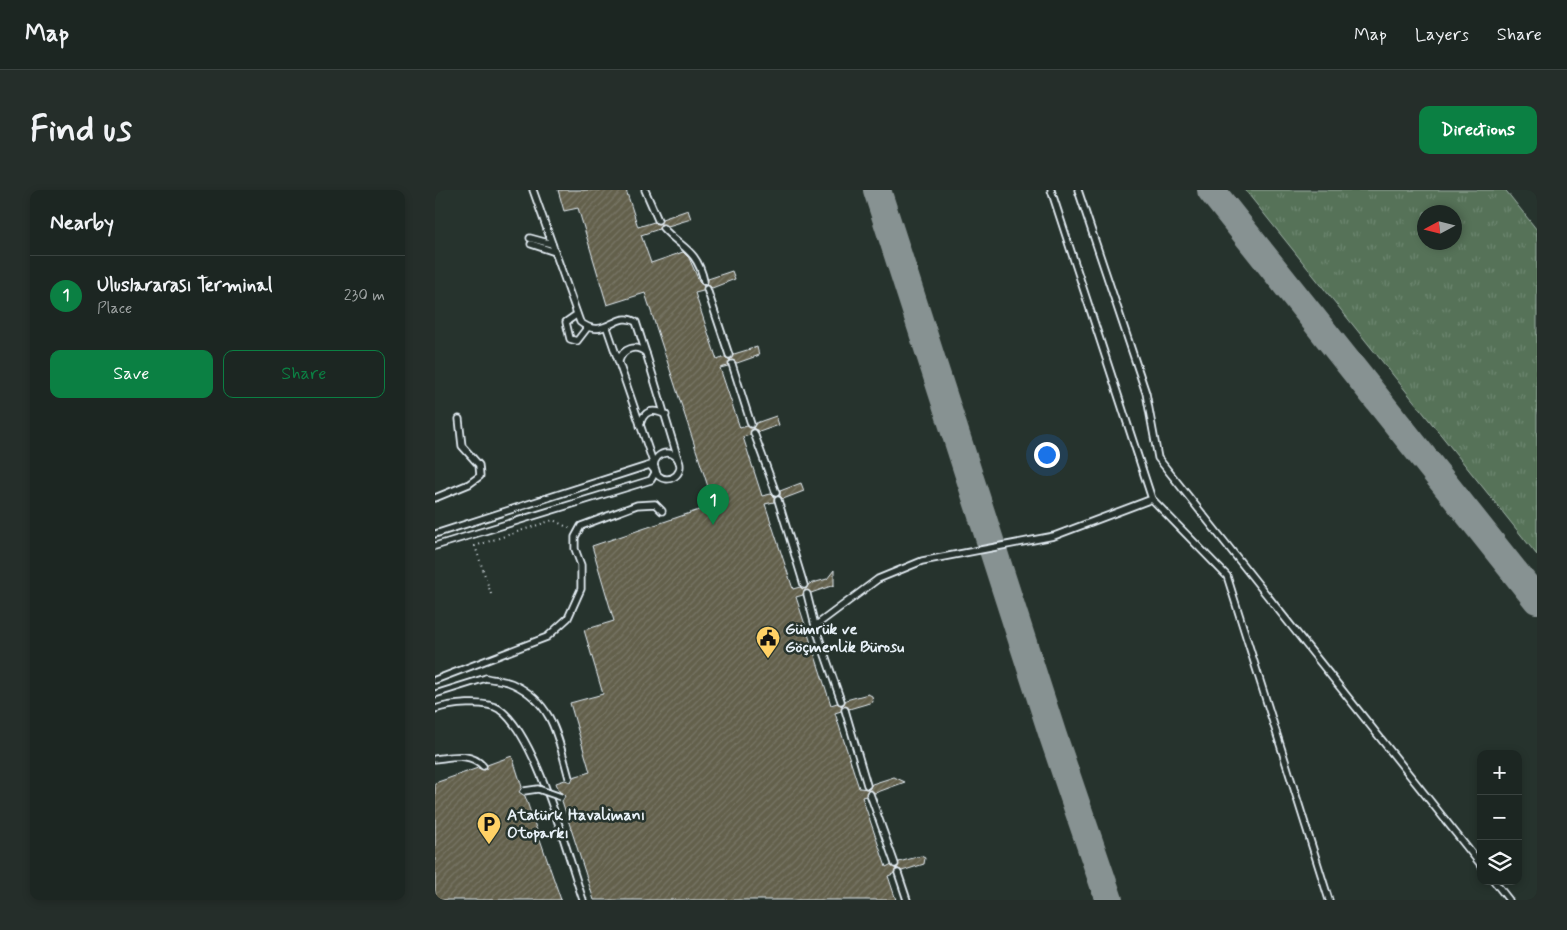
<!DOCTYPE html>
<html lang="en">
<head>
<meta charset="utf-8">
<style>
	:root { --surface:#1c2622; --page:#252e2a; --text:#f1f3f6; --muted:#a0a5a5; --line:#3a4340; --accent:#0b8043 }
	body { margin:0; font-family:Mynerve,sans-serif; background:var(--page); color:var(--text) }
	.controls { position:absolute; right:15px; bottom:15px; display:grid; overflow:hidden; border-radius:10px; box-shadow:0 2px 8px #0003 }
	.controls button { width:45px; height:45px; display:grid; place-items:center; padding:0; border:0; border-bottom:1px solid var(--line); background:var(--surface); color:var(--text); font:25px sans-serif }
	.compass { position:absolute; left:982px; top:15px; width:45px; height:45px; border-radius:50%; background:var(--surface); box-shadow:0 2px 8px #0003; rotate:263deg }
	.you { position:absolute; left:611px; top:264px; width:18px; height:18px; margin:-12px; border:4px solid #fff; border-radius:50%; background:#1a73e8; box-shadow:0 0 0 8px #1a73e833 }
	.badge { display:grid; place-items:center; width:32px; height:32px; border-radius:50%; background:var(--accent); color:#fff; font-size:16px; font-weight:700 }
	.pin { position:absolute; translate:-50% -41px; filter:drop-shadow(0 1px 2px #0008) }
	.pin::after { content:''; position:absolute; top:26px; width:18px; height:15px; background:inherit; clip-path:polygon(0 0,100% 0,50% 100%) }
	.list { margin:0; padding:0; list-style:none }
	h2 { display:flex; justify-content:space-between; align-items:center; height:65px; margin:0; padding:0 20px; font-size:21px }
	h2 small { font-size:16px; font-weight:400; color:var(--muted) }
	.list li { display:grid; grid-template-columns:32px 1fr auto; gap:15px; align-items:center; box-sizing:border-box; height:80px; padding:0 20px; border-top:1px solid var(--line) }
	.list b { display:block; font-size:19px; white-space:nowrap }
	.list p { margin:0; font-size:16px; white-space:nowrap; color:var(--muted) }
	.list em { font-size:16px; font-style:normal; color:var(--muted) }
	.actions { display:flex; gap:10px; padding:15px 20px }
	.actions a { flex:1; padding:11px 0; border:1px solid var(--accent); border-radius:10px; text-align:center; font-size:18px; color:var(--accent) }
	.actions .main { background:var(--accent); color:#fff }
	.icon { flex:none; width:28px; height:28px; fill:none; stroke:currentColor; stroke-width:2; stroke-linecap:round; stroke-linejoin:round }
	.map { position:relative; flex:none; width:1102px; height:710px; overflow:hidden; border-radius:10px }
	header { display:flex; align-items:center; gap:30px; box-sizing:border-box; height:70px; padding:0 25px; background:var(--surface); border-bottom:1px solid var(--line) }
	header strong { font-size:24px }
	nav { display:flex; gap:28px; margin-inline-start:auto; font-size:18px }
	.intro { display:flex; align-items:center; justify-content:space-between; box-sizing:border-box; height:120px; padding:0 30px }
	h1 { margin:0; font-size:35px }
	.button { padding:12px 22px; border-radius:10px; background:var(--accent); color:#fff; font-size:18px; font-weight:700 }
	main { display:flex; gap:30px; padding:0 30px }
	aside { flex:1; background:var(--surface); border-radius:10px; box-shadow:0 2px 8px #0003 }
	.map>svg:first-child { display:block }
</style>
</head>
<body>
<header>
<strong>Map</strong>
<nav><a>Map</a><a>Layers</a><a>Share</a></nav>
</header>
<div class="intro"><h1>Find us</h1><a class="button">Directions</a></div>
<main>
<aside>
<h2>Nearby<small></small></h2>
<ul class="list">
<li><span class="badge">1</span><div><b>Uluslararası Terminal</b><p>Place</p></div><em>230 m</em></li>
</ul>
<div class="actions"><a class="main">Save</a><a>Share</a></div>
</aside>
<div class="map">
<svg width="1102" height="710" viewBox="0 0 1102 710">
	<defs>
		<pattern id="grass-tufts" width="24" height="20" patternUnits="userSpaceOnUse" patternTransform="scale(1.25)"><rect width="24" height="20" fill="#567258"/><path d="M3 7l-1-3M5 7V3M7 7l1-3M15 17l-1-3M17 17v-4M19 17l1-3" fill="none" stroke="#6e8771"/></pattern>
		<pattern id="building-hatch" width="6" height="6" patternUnits="userSpaceOnUse" patternTransform="scale(1.25)"><rect width="6" height="6" fill="#63604c"/><path d="M-1 1l2-2M0 6l6-6M5 7l2-2" fill="none" stroke="#797767"/></pattern>
	</defs>
	<rect width="100%" height="100%" fill="#26332d"/>
	<filter id="ink" filterUnits="userSpaceOnUse"><feTurbulence type="fractalNoise" baseFrequency=".02" numOctaves="2"/><feDisplacementMap in="SourceGraphic" scale="10" xChannelSelector="R" yChannelSelector="G"/><feConvolveMatrix kernelMatrix="1 2 1 2 8 2 1 2 1" color-interpolation-filters="sRGB"/></filter>
	<g filter="url(#ink)">
		<!-- grass -->
		<path fill="url(#grass-tufts)" stroke="#9fb2a8" fill-rule="evenodd" d="M810,0H1070L1072,2L1102,40V365ZM989,22H1019V52H989Z"/>
		<g fill="none" stroke-linecap="round" stroke-linejoin="round">
			<!-- taxiway -->
			<g stroke="#879292" stroke-width="28">
				<path d="M442,0L618,546L674,710"/>
				<path d="M776,0L1102,410"/>
			</g>
		</g>
		<!-- building -->
		<g fill="url(#building-hatch)" stroke="#e8f1f8">
			<path d="M123,0H191L203,37L219,32L224,34L227,29L253,20L256,29L233,36L226,34L224,39L206,45L216,73L248,62L254,68L265,93L269,96L268,101L260,103L282,170L290,167L295,170L299,164L322,157L324,165L322,166L302,173L295,170L293,176L285,178L305,238L312,236L318,238L321,233L341,226L344,235L324,242L318,238L315,245L308,247L327,306L336,304L339,307V312L330,314L358,399L365,397L371,399L374,394L392,389L399,380V395L376,403L370,400L368,405L361,407L396,515L402,513L407,516L411,510L433,504L437,506L438,512L414,519L408,516L406,521L400,523L424,598L434,599L437,594L459,587L470,592L440,603L433,600L431,606L427,607L451,677L455,675L461,679L464,672L486,666L490,668L489,674L467,681L462,678L458,684L453,686L461,710H159L127,611L130,606L124,601L121,593L130,590L136,592L138,587L155,582L135,513L168,504L149,440L179,431L157,356L279,315L210,103L172,115L143,18L129,21Z"/>
			<path d="M297,81L300,89L277,98L272,94L273,89Z"/>
			<path d="M366,293L369,301L348,309L345,306V301Z"/>
			<path d="M77,566L87,597L84,602L90,606L126,710H0V593L43,578L50,580L52,575Z"/>
		</g>
		<g fill="none" stroke-linecap="round" stroke-linejoin="round">
			<defs>
				<g id="service">
					<path d="M98,0L145,132C170,152 181,119 201,132L211,163"/>
					<path d="M210,0L223,30"/>
					<path d="M616,0L717,309L792,386L894,710"/>
					<path d="M643,0L711,203L723,268L1046,675"/>
					<path d="M228,38C246,58 262,59 269,91"/>
					<path d="M95,48L117,54"/>
					<path d="M96,54L120,62"/>
					<path d="M272,99L294,165"/>
					<path d="M141,125L131,132L135,149L142,151L152,138"/>
					<path d="M184,171C188,158 201,154 211,163L244,272"/>
					<path d="M297,174L316,234"/>
					<path d="M205,236C208,220 218,218 231,225"/>
					<path d="M319,243L341,303"/>
					<circle cx="232" cy="276" r="13"/>
					<path d="M0,308L34,294L45,286L44,275L27,256L24,229"/>
					<path d="M343,310L369,395"/>
					<path d="M0,344L215,275L219,280"/>
					<path d="M0,356L216,290L221,281L172,138"/>
					<path d="M372,404L380,436L406,511"/>
					<path d="M380,436L443,389L487,371L619,346L717,309"/>
					<path d="M0,490L112,447L133,428L146,399V375L140,359V347L146,336L202,315L220,314L227,321"/>
					<path d="M0,504L51,488"/>
					<path d="M0,519C14,514 51,510 64,519C102,545 132,664 148,710"/>
					<path d="M410,520L432,595"/>
					<path d="M0,569C18,567 35,562 48,576"/>
					<path d="M435,604L460,674"/>
					<path d="M463,683L472,710"/>
					<path d="M1059,691L1074,710"/>
				</g>
			</defs>
			<!-- service casing -->
			<use href="#service" stroke="#e8f1f8" stroke-width="9"/>
			<!-- path -->
			<path stroke="#e8f1f8" stroke-width="2" stroke-dasharray="1 4" stroke-linecap="butt" d="M56,404L40,356L118,330L136,339"/>
			<!-- service -->
			<use href="#service" stroke="#26332d" stroke-width="5.5"/>
			<defs>
				<g id="service-bridge">
					<path d="M51,488C59,490 70,490 78,494C119,513 123,549 134,588"/>
					<path d="M89,601L103,599L126,607"/>
				</g>
			</defs>
			<!-- service-bridge casing -->
			<use href="#service-bridge" stroke="#e8f1f8" stroke-width="9" stroke-linecap="butt"/>
			<!-- service-bridge -->
			<use href="#service-bridge" stroke="#26332d" stroke-width="5.5"/>
		</g>
	</g>
	<!-- icons -->
	<defs>
		<symbol id="civic-pin" viewBox="-11 -11 22 30"><path d="M0 17L-7.5 6A9.5 9.5 0 1 1 7.5 6Z" fill="#ffd166" stroke="#26332d"/><path d="M-.6-6.5H3V-4.5H.6V-3L4-1V1h2V6H-6V1h2V-1L-.6-3ZM-1.2 2.5V6h2.4V2.5Z" fill="#111"/></symbol>
		<symbol id="parking-pin" viewBox="-11 -11 22 30"><path d="M0 17L-7.5 6A9.5 9.5 0 1 1 7.5 6Z" fill="#ffd166" stroke="#26332d"/><path d="M-3.5-5.5H1a3.5 3.5 0 0 1 0 7H-1V5.5H-3.5ZM-1-3.4V-.6H.8a1.4 1.4 0 0 0 0-2.8Z" fill="#111"/></symbol>
	</defs>
	<g fill-rule="evenodd">
		<use href="#civic-pin" x="319" y="434" width="28" height="38"/>
		<use href="#parking-pin" x="40" y="620" width="28" height="38"/>
	</g>
	<g text-anchor="middle" dominant-baseline="central" stroke-width="5" stroke-linejoin="round" paint-order="stroke">
		<!-- poi labels -->
		<g font-size="16" font-weight="bold" fill="#e8f1f8" stroke="#26332d" text-anchor="start">
			<text x="350" y="439">Gümrük ve<tspan x="350" dy="18">Göçmenlik Bürosu</tspan></text>
			<text x="72" y="625">Atatürk Havalimanı<tspan x="72" dy="18">Otoparkı</tspan></text>
		</g>
	</g>
</svg>
<div class="controls">
<button>+</button>
<button>−</button>
<button><svg class="icon" aria-label="layers" viewBox="0 0 24 24"><path d="M12 4l9 5-9 5-9-5zM3 14l9 5 9-5"/></svg></button>
</div>
<svg class="compass" viewBox="-18 -18 36 36"><path d="M0-13l5 13h-10z" fill="#e53935"/><path d="M0 13l5-13h-10z" fill="#a0a5a5"/></svg>
<div class="you"></div>
<div class="pin badge" style="left:278px;top:335px">1</div>
</div>
</main>
</body>
</html>
